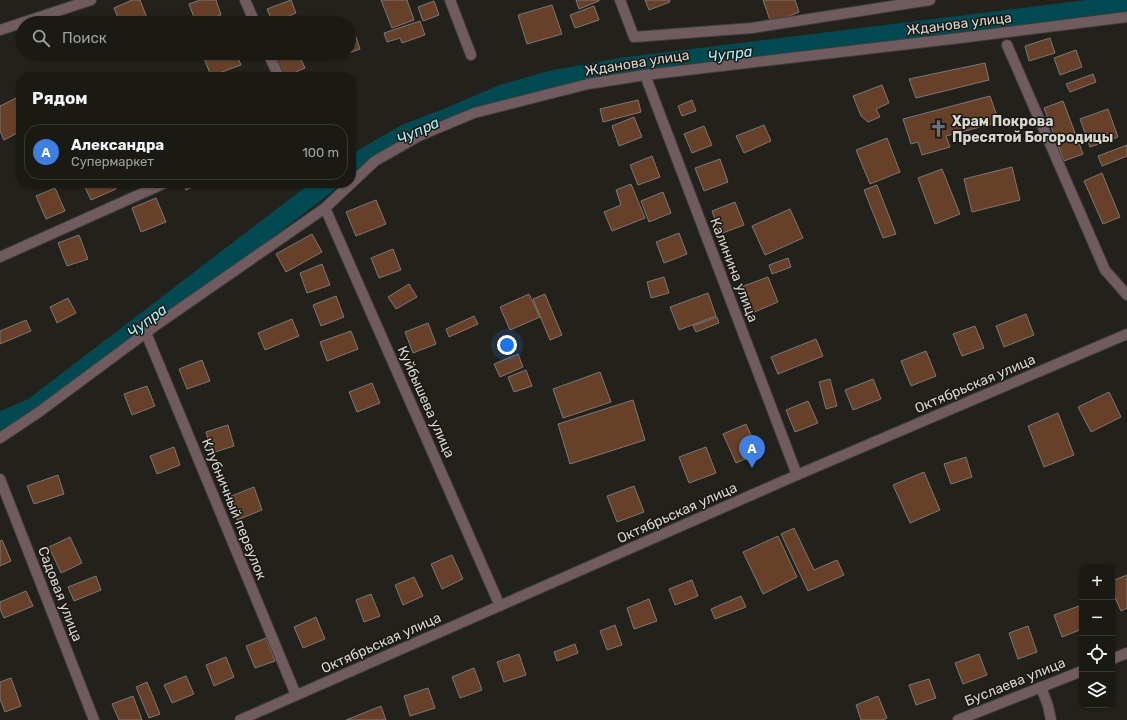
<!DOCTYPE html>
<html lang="ru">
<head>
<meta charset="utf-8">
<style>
	:root { --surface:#1a1914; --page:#272622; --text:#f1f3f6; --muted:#9fa0a0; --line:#383834; --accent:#c2bd3f }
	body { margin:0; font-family:Rubik,sans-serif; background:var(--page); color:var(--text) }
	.controls { position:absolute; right:12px; bottom:12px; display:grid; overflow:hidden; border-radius:8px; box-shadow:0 1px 3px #0004 }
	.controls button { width:36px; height:36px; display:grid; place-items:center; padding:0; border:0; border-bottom:1px solid var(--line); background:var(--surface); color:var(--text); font:20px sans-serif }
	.you { position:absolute; left:507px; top:345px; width:14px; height:14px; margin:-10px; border:3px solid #fff; border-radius:50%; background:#1a73e8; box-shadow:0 0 0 6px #1a73e833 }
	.badge { display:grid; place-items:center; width:26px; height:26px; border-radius:50%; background:var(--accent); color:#fff; font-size:13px; font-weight:700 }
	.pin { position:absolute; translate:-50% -33px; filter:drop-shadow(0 1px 2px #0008) }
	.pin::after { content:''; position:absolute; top:21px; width:14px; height:12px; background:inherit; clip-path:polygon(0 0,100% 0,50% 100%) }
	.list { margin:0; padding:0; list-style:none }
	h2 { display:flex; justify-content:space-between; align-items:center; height:52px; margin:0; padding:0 16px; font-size:17px }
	h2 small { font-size:13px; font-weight:400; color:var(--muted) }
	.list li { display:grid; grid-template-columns:26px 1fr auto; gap:12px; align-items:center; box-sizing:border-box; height:56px; margin:0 8px 8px; padding:0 8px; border:1px solid var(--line); border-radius:16px }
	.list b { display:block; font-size:15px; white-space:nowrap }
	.list p { margin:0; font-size:13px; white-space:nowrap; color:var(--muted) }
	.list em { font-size:13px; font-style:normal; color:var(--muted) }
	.icon { flex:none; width:22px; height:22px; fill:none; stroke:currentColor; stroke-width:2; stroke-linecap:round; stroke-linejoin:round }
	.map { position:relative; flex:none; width:1127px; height:720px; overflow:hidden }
	.search { position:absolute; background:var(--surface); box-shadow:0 1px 3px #0004; left:16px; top:16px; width:340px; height:44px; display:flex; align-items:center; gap:10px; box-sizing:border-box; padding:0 14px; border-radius:22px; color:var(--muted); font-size:15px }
	.panel { position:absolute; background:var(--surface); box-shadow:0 1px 3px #0004; left:16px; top:72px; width:340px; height:116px; border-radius:16px }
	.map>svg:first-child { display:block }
</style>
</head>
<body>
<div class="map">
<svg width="1127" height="720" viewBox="0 0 1127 720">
	<rect width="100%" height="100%" fill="#23211b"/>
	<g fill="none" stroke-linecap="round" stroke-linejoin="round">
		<!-- canal -->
		<g stroke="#024952" stroke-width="20">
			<path d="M351,166L406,134L450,117L504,94L554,80L620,68L1127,5"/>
			<path d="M0,422L33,408L327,183"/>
		</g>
	</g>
	<!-- building -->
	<g fill="#664029" stroke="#7f7773">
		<path d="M132,0H140L149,23H120L114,8Z"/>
		<path d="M200,0H216L221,15L200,23H196L189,4Z"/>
		<path d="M291,0L296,13L273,23L267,9Z"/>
		<path d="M381,0H407L414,20L392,28Z"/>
		<path d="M576,0H599V1L579,9Z"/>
		<path d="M645,0H669L670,2L649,10Z"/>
		<path d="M763,0H795L799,12L771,23Z"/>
		<path d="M434,1L439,15L423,21L418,7Z"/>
		<path d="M552,5L562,34L527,44L518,15Z"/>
		<path d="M594,6L599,20L575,28L570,15Z"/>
		<path d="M84,18L87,23H71Z"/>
		<path d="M420,21L425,35L402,43L400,38L387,42L384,33Z"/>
		<path d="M354,31L360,49L329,60L326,53H349V32Z"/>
		<path d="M1050,38L1055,53L1029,61L1025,46Z"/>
		<path d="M1076,50L1082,67L1060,75L1054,58Z"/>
		<path d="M202,53H236L241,65L211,76Z"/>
		<path d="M287,53H298L305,68L284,77L276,57Z"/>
		<path d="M985,63L989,80L916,98L909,79Z"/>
		<path d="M1093,74L1096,82L1070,92L1066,84Z"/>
		<path d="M882,85L889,103L876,109L880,117L868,122L861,116L853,96Z"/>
		<path d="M990,96L999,122L946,136L950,147L922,155L918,142L911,144L903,119Z"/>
		<path d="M16,98L21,107V131L4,140L0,131V106Z"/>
		<path d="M638,100L641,112L603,122L600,109Z"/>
		<path d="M692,100L696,111L682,116L678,106Z"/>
		<path d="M1063,101L1083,154L1064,161L1044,108Z"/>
		<path d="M1108,109L1118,137L1090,147L1080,119Z"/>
		<path d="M634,117L642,137L619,146L612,126Z"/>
		<path d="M764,125L771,141L744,153L736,136Z"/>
		<path d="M704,126L712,145L692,153L684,134Z"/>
		<path d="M887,138L900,172L870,184L856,150Z"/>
		<path d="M1127,145V156L1102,166L1098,156Z"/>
		<path d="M652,156L660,177L638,185L630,165Z"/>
		<path d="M720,159L728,182L704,191L695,168Z"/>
		<path d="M1012,167L1020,200L972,212L964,179Z"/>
		<path d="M942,169L960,214L935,224L918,178Z"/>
		<path d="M1102,173L1120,217L1103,224L1084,181Z"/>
		<path d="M83,183H113L116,189L91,200Z"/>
		<path d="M182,183H201L186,190Z"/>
		<path d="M631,184L645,218L612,231L604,212L621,205L616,190Z"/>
		<path d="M877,185L896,234L883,238L864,190Z"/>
		<path d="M55,188L65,211L46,219L36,196Z"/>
		<path d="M663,192L671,213L649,222L641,201Z"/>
		<path d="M156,198L166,222L141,232L132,208Z"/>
		<path d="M376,200L386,224L356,236L346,212Z"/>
		<path d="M735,202L744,225L720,234L712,211Z"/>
		<path d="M790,209L803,238L765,255L752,226Z"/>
		<path d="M679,233L687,254L664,263L656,242Z"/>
		<path d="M312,234L322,252L286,272L276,254Z"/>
		<path d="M79,235L88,259L67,266L58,243Z"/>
		<path d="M393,249L401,270L379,278L371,258Z"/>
		<path d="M788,258L791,267L772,274L769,265Z"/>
		<path d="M322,264L330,285L307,293L300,273Z"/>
		<path d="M664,277L669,293L651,298L647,282Z"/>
		<path d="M768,277L778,302L752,313L741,287Z"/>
		<path d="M409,284L417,297L396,309L388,297Z"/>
		<path d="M708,293L716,316L679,330L670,307Z"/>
		<path d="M529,294L540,317L510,330L500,307Z"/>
		<path d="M545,294L562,335L550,340L533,299Z"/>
		<path d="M336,296L344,317L321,326L313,305Z"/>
		<path d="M68,298L76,313L57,323L50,307Z"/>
		<path d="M1026,314L1034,335L1004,347L996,326Z"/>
		<path d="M474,316L478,324L449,337L446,329Z"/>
		<path d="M717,317L719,323L696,332L693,326Z"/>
		<path d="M292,319L299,336L265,350L258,333Z"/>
		<path d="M26,320L31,331L0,344V331Z"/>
		<path d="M428,323L436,344L413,353L405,332Z"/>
		<path d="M975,326L984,348L962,356L953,334Z"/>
		<path d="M351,331L358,349L327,361L320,342Z"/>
		<path d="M816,339L823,356L778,374L771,357Z"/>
		<path d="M926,351L936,376L911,386L901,361Z"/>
		<path d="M518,354L523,367L500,377L494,364Z"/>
		<path d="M202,360L210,381L187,389L179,369Z"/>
		<path d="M526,370L532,386L514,392L508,377Z"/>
		<path d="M600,372L611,402L563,418L553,389Z"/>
		<path d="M830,379L837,406L826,409L819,382Z"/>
		<path d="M873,379L881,399L853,410L845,390Z"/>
		<path d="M372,383L380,403L357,412L349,392Z"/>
		<path d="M147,386L155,406L132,415L124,394Z"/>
		<path d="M1109,392L1121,417L1091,432L1078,407Z"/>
		<path d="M633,400L645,440L570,464L558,424Z"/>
		<path d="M808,401L818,423L795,432L786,410Z"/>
		<path d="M1058,413L1074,455L1044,467L1028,426Z"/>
		<path d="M746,424L759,453L736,463L723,434Z"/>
		<path d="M228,425L234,446L212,453L206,432Z"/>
		<path d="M174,447L180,465L157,474L150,456Z"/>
		<path d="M706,447L716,473L689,483L679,457Z"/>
		<path d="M966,457L972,477L951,484L944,464Z"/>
		<path d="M924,472L940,510L910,523L893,485Z"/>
		<path d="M58,475L64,494L34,504L27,486Z"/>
		<path d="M634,486L644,512L617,522L607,496Z"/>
		<path d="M254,487L262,510L237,520L229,497Z"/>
		<path d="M794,528L814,570L837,560L844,575L808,591L781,534Z"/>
		<path d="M778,536L797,577L763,594L743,552Z"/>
		<path d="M70,537L82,563L61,573L49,547Z"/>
		<path d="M2,540L11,561L0,566V541Z"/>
		<path d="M452,555L463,579L442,589L431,564Z"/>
		<path d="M1127,575V608L1121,611L1112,591V581Z"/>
		<path d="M96,576L101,590L74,601L68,587Z"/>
		<path d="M414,577L423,596L403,605L395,585Z"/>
		<path d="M692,580L698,596L675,605L669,589Z"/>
		<path d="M26,591L33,606L4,618L0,609V602Z"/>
		<path d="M371,594L380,616L364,622L356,600Z"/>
		<path d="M741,596L746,607L715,619L711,609Z"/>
		<path d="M649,599L657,621L634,629L627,608Z"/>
		<path d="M1079,606L1082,614V629L1062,637L1054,615Z"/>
		<path d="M316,617L325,639L303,648L294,627Z"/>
		<path d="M615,625L622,645L607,650L600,631Z"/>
		<path d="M1028,626L1037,652L1018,659L1009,633Z"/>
		<path d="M266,638L275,661L255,668L246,646Z"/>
		<path d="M575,644L578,653L557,661L554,652Z"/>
		<path d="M519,654L526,675L504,682L497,662Z"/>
		<path d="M979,654L987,675L963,684L955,663Z"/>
		<path d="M226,657L234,677L214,686L206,665Z"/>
		<path d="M474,668L482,690L460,698L452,677Z"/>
		<path d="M186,676L194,694L172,703L164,685Z"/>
		<path d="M11,678L21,706L5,712L0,699V682Z"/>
		<path d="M929,679L936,698L916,705L909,685Z"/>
		<path d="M147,682L160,714L149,718L136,687Z"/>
		<path d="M428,688L435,708L410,716L404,696Z"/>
		<path d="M133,696L142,720H119L112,704Z"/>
		<path d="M878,696L887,718L883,720H861L856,705Z"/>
		<path d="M381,706L386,720H346Z"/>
	</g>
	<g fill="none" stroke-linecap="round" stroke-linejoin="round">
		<defs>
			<g id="minor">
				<path d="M245,0L255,23"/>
				<path d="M450,0L471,55"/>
				<path d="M620,0L634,37L752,28L930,0"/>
				<path d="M0,30L91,0"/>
				<path d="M1007,45L1105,270L1127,295"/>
				<path d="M268,53L279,77"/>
				<path d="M645,75L797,475"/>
				<path d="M325,208L500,606"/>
				<path d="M0,257L165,183"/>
				<path d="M146,333L296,695"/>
				<path d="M0,438L39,412L155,326L325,208L375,161L419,136L474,113L588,84L645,75L960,38L1127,17"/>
				<path d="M0,479L94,720"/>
				<path d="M1112,659L1127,653"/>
				<path d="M1041,687L1048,706L1051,720"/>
				<path d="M240,720L797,475L1127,334"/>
				<path d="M958,720L1082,671"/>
			</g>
		</defs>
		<!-- minor casing -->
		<use href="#minor" stroke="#403e38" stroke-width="12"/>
		<!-- minor -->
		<use href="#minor" stroke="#705b60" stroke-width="10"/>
	</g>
	<!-- icons -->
	<defs>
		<symbol id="church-bare" viewBox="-9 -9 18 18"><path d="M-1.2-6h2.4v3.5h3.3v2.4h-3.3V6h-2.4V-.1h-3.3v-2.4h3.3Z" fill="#6b7280" stroke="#1a1812" stroke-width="2.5" paint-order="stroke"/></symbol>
	</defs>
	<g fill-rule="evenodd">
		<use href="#church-bare" x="926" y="116" width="25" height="25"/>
	</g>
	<g text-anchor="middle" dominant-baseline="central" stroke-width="3" stroke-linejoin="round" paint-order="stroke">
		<!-- street labels -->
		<g font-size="14" fill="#d7d6d2" stroke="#1a1812">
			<text transform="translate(959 24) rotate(-7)">Жданова улица</text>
			<text transform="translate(637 63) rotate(-9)">Жданова улица</text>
			<text transform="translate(734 270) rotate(69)">Калинина улица</text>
			<text transform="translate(975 384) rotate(-23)">Октябрьская улица</text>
			<text transform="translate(426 402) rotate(66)">Куйбышева улица</text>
			<text transform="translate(234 509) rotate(68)">Клубничный переулок</text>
			<text transform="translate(677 513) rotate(-24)">Октябрьская улица</text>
			<text transform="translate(60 594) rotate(69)">Садовая улица</text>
			<text transform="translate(381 643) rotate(-24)">Октябрьская улица</text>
			<text transform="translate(1015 682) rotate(-22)">Буслаева улица</text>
		</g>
		<!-- poi labels -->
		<g font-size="14" font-weight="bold" fill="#d7d6d2" stroke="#1a1812" text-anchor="start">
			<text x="952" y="121">Храм Покрова<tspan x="952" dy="16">Пресятой Богородицы</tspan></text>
		</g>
		<!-- water labels -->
		<g font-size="15" font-style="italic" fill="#a7f0fd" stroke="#1a1812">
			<text transform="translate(730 54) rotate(-7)">Чупра</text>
			<text transform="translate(418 131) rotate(-25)">Чупра</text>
			<text transform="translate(147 321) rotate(-37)">Чупра</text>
		</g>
	</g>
</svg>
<div class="controls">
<button>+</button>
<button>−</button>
<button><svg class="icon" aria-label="locate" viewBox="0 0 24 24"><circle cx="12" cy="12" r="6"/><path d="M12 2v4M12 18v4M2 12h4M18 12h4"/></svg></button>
<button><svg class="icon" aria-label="layers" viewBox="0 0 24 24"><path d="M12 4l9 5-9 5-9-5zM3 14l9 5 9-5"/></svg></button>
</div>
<div class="you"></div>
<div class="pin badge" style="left:752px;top:468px;background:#3f7fe0">A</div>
<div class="search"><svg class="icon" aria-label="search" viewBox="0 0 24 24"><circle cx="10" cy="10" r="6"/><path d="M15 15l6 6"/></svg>Поиск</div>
<section class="panel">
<h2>Рядом<small></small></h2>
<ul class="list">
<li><span class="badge" style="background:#3f7fe0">A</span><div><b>Александра</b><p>Супермаркет</p></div><em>100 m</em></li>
</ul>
</section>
</div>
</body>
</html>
